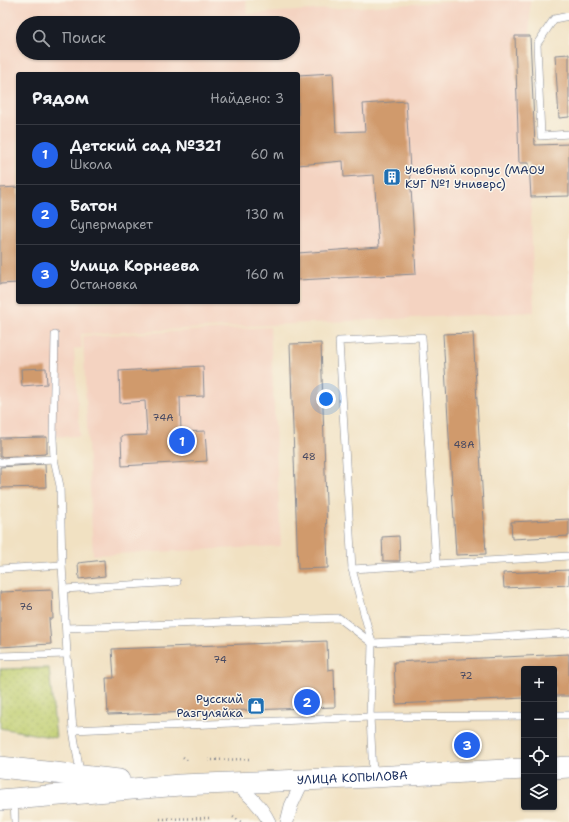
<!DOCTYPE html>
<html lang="ru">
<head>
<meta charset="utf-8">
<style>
	:root { --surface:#171b24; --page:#242831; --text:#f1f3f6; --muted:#9ea1a6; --line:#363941; --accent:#2563eb }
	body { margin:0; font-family:"Shantell Sans",sans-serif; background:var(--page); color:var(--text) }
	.controls { position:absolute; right:12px; bottom:12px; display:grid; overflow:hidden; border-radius:4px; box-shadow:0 1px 3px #0004 }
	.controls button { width:36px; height:36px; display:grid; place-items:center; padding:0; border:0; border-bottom:1px solid var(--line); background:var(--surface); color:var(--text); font:20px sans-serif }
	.you { position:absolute; left:326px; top:399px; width:14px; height:14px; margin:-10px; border:3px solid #fff; border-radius:50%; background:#1a73e8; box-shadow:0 0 0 6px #1a73e833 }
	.badge { display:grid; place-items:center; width:26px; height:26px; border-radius:50%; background:var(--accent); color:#fff; font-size:13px; font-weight:700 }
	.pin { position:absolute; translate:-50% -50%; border:2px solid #fff; box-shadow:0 1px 4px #0006 }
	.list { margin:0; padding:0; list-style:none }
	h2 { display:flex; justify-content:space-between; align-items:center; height:52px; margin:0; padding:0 16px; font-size:17px }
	h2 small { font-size:13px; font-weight:400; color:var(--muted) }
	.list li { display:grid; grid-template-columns:26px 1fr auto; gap:12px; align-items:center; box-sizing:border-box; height:60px; padding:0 16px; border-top:1px solid var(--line) }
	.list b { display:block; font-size:15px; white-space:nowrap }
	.list p { margin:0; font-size:13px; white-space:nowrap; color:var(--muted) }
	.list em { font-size:13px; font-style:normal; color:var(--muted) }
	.icon { flex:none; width:22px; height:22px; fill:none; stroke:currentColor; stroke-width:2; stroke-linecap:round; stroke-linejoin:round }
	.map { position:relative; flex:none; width:569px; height:822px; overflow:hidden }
	.search { position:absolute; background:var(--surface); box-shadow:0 1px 3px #0004; left:16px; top:16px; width:284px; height:44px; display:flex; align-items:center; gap:10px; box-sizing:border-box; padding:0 14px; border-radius:22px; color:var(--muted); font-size:15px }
	.panel { position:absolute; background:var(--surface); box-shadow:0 1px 3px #0004; left:16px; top:72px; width:284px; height:232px; border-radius:4px }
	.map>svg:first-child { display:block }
</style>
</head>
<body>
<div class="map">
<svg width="569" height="822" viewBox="0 0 569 822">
	<defs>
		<pattern id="grass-dots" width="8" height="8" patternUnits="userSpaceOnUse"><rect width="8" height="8" fill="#bfcd6e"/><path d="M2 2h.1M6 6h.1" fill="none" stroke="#a4b062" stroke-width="1.8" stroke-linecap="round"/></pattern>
	</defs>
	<rect width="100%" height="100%" fill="#fbf7ec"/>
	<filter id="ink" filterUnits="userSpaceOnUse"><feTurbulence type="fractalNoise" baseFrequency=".025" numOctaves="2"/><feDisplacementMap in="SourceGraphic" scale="8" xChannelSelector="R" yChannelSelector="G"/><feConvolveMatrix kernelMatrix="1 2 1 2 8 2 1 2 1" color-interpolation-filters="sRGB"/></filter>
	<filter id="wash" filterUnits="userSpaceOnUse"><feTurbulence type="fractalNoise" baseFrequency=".012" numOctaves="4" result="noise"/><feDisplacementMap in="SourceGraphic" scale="16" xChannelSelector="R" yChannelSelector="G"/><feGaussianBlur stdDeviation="0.9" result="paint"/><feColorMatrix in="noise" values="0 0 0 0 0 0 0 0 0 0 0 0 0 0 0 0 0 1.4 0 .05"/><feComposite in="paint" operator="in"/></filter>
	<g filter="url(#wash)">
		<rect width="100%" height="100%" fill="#f1e1c2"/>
		<!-- built -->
		<g fill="#f4d3c1" fill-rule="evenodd">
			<path d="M0,0H246L247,14L476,0H530V36H515L519,163L530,180L534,312L81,334L82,348L74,349L80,436L0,438ZM23,23H293V53H23ZM18,74H298V302H18Z"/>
			<path d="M270,327L281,546L93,555L83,336Z"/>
		</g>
		<!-- grass -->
		<path fill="url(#grass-dots)" stroke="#6d7e66" d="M49,668L56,738L0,728V669Z"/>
		<g id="blocks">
			<!-- building -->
			<g fill="#d09a6c">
				<path d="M515,36H530L535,145L569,144V196L531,197L529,163H519Z"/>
				<path d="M569,54V117L559,118L555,55Z"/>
				<path d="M333,73L336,132L365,131L363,104L406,101L416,274L298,280V253L379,247L374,175L344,177L343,161L298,165V75Z"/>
				<path d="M18,187V283L0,284V188Z"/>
				<path d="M473,333L486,554L456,555L443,334Z"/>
				<path d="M321,343L328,568L298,569L290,344Z"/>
				<path d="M203,366L204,396L180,397L181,432L205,431L207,461L122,466L121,436L147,435L145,401L120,403L119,371Z"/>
				<path d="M46,368L47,384L22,386L21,369Z"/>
				<path d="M47,437V453H45V454L0,457V438Z"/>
				<path d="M45,464L46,487L0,488V467Z"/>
				<path d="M569,519V536L512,539L511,522Z"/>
				<path d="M399,536L400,561H383L382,537Z"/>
				<path d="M104,560L105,576L79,579L78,563Z"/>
				<path d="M569,570V585L504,588L503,573Z"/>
				<path d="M52,590L53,619H49L51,644L0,647V592Z"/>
				<path d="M327,641L328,670L334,669L335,707L108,715L106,678H114L112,649Z"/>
				<path d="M569,654V696H554V669H524V698L396,704L394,662Z"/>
			</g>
		</g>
	</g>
	<g filter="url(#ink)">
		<use href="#blocks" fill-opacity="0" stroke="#868890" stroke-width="1"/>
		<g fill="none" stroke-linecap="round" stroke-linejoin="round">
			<defs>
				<g id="service">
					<path d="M569,16L554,19L537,44L541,136L569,134"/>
					<path d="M55,335L53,437L54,459L60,486L62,565L67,654L73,730L80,773"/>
					<path d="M0,462L54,459"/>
					<path d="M0,569L62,565"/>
					<path d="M352,569L569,556"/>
					<path d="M64,589L177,582"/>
					<path d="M66,628L339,618L372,643L569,633"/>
					<path d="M0,656L67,654"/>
					<path d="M554,715H569"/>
					<path d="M73,730L370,717L524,716"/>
					<path d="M373,775L370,717L372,643L352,569L339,341L422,337L436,564"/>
					<path d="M14,800L15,822"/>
				</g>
				<g id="minor">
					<path d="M234,783C248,794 261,805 269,822"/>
					<path d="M287,822L291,806L303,780"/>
				</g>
				<g id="primary">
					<path d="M0,767L119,780"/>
					<path d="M554,768L569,767"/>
					<path id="s1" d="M0,800L180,785L373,777L524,769"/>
				</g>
			</defs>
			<!-- service casing -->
			<use href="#service" stroke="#868890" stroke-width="8"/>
			<!-- minor casing -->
			<use href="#minor" stroke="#868890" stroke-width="14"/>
			<!-- primary casing -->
			<use href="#primary" stroke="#868890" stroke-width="22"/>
			<!-- path -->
			<g stroke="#868890" stroke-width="2.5" stroke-dasharray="1 3" stroke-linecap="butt">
				<path d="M183,757L188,761"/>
				<path d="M208,760L251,759"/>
				<path d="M233,817L241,822"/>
				<path d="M160,819L210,818"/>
			</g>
			<!-- service -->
			<use href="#service" stroke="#fff" stroke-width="7"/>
			<!-- minor -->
			<use href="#minor" stroke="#fff" stroke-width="13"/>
			<!-- primary -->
			<use href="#primary" stroke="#fff" stroke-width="21"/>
		</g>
	</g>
	<!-- icons -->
	<defs>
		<symbol id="building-square" viewBox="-11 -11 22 22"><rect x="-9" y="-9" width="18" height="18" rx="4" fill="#1f6fb2" stroke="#fbf7ec"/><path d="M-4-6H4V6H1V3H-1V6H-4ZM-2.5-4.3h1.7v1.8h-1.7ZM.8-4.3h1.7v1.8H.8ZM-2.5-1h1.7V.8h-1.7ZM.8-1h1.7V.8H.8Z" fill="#fff"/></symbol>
		<symbol id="shop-square" viewBox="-11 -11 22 22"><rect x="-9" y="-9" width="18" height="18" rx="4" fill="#1f6fb2" stroke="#fbf7ec"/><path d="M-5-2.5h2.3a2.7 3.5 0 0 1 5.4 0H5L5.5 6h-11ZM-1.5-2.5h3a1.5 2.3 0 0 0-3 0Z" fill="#fff"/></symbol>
	</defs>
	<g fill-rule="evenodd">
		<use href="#building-square" x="382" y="167" width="20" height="20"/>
		<use href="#shop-square" x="246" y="696" width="20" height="20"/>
	</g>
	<g text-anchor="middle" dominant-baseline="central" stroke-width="3" stroke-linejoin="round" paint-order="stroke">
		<!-- number labels -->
		<g font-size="10" fill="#484a62">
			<text x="163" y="417">74А</text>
			<text x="464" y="444">48А</text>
			<text x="309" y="456">48</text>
			<text x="26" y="606">76</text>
			<text x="220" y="659">74</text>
			<text x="466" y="675">72</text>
		</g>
		<!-- poi labels -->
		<g font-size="12" fill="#1b2f5e" stroke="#fbf7ec" text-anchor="start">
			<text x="405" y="170">Учебный корпус (МАОУ<tspan x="405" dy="14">КУГ №1 Универс)</tspan></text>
			<text x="243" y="699" text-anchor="end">Русский<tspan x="243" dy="14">Разгуляйка</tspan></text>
		</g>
		<!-- street labels -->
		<g font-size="12" fill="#1b2f5e" stroke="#fbf7ec">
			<text stroke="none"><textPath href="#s1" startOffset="353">УЛИЦА КОПЫЛОВА</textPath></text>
		</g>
	</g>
</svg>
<div class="controls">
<button>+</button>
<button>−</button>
<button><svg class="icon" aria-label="locate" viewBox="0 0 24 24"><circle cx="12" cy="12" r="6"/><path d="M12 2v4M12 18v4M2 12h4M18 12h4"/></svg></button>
<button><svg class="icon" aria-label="layers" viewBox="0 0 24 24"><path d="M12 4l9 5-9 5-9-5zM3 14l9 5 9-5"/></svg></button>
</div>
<div class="you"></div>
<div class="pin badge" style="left:182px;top:441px">1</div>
<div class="pin badge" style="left:307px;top:702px">2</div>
<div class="pin badge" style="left:467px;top:745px">3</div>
<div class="search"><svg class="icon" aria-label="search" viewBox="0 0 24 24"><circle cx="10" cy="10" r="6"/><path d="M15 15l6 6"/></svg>Поиск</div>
<section class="panel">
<h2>Рядом<small>Найдено: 3</small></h2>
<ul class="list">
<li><span class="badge">1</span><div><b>Детский сад №321</b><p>Школа</p></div><em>60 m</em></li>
<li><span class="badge">2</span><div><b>Батон</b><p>Супермаркет</p></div><em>130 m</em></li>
<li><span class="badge">3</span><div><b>Улица Корнеева</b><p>Остановка</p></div><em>160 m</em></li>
</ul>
</section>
</div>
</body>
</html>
